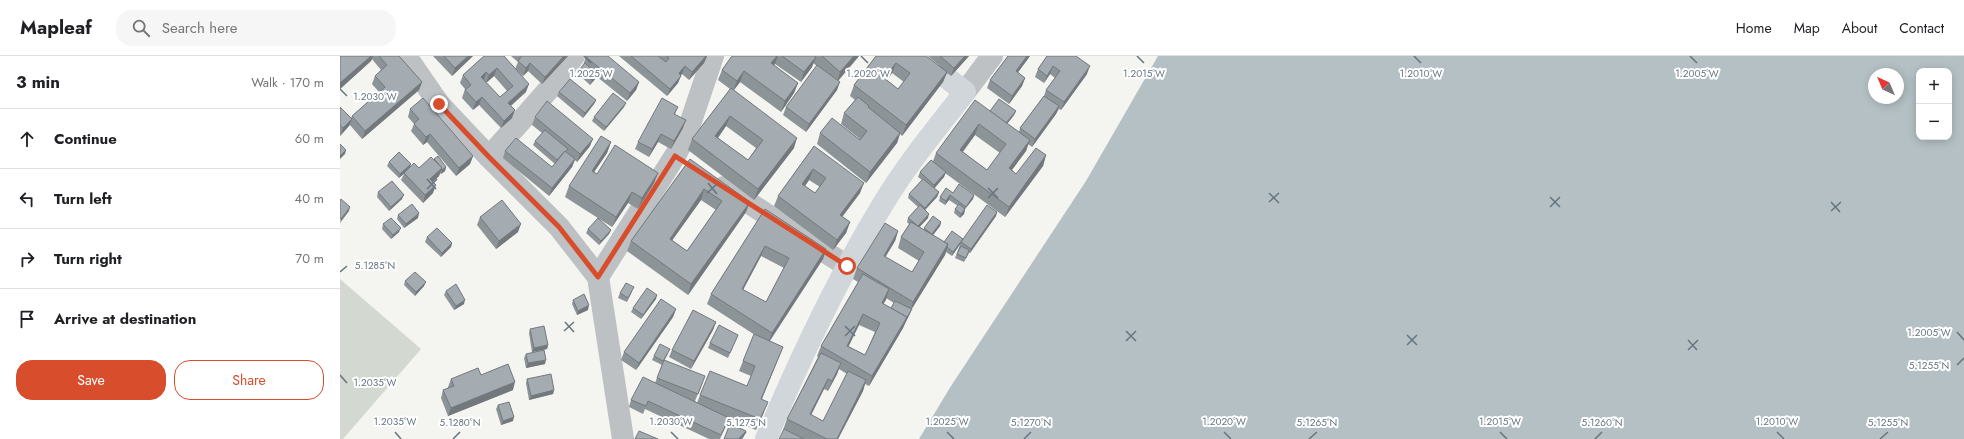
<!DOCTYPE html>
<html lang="en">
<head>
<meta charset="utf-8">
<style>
	:root { --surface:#fff; --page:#f6f6f6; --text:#202124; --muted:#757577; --line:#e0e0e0; --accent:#d84d2c }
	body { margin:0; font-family:Jost,sans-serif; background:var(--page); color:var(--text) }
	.controls { position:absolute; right:12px; top:12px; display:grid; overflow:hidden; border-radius:8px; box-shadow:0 2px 10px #0003 }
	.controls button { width:36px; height:36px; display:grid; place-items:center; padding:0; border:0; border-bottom:1px solid var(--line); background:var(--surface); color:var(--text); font:20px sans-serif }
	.compass { position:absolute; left:1528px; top:12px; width:36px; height:36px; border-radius:50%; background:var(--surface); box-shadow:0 2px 10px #0003; rotate:316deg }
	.stop { position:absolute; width:12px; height:12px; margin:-9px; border:3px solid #d84d2c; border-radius:50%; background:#fff }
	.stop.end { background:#d84d2c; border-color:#fff; box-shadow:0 1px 4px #0008 }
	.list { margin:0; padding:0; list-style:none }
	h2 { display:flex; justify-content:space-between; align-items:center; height:52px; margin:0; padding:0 16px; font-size:17px }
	h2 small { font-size:13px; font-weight:400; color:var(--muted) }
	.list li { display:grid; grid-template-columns:26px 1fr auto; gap:12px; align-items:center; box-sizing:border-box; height:60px; padding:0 16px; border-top:1px solid var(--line) }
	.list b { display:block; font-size:15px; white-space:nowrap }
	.list em { font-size:13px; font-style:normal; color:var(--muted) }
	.actions { display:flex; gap:8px; padding:12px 16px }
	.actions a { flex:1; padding:9px 0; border:1px solid var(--accent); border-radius:16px; text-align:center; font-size:14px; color:var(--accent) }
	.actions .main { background:var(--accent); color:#fff }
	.icon { flex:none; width:22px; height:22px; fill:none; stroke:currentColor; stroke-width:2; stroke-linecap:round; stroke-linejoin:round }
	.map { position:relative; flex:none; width:1624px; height:383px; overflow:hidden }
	header { display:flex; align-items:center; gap:24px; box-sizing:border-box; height:56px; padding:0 20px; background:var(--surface); border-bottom:1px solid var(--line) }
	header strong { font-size:19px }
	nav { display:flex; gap:22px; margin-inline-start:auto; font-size:14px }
	.search { width:280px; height:36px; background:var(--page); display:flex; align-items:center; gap:10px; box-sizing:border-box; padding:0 14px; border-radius:16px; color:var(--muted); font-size:15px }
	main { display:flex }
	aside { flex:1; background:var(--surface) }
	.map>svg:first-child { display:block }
</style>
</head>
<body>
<header>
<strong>Mapleaf</strong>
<div class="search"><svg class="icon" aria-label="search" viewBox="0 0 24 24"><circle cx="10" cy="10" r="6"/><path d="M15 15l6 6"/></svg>Search here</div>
<nav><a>Home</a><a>Map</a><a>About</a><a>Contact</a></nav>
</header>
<main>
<aside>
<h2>3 min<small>Walk · 170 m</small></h2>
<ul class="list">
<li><svg class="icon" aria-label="ahead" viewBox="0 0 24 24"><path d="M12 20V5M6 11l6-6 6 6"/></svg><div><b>Continue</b></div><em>60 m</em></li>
<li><svg class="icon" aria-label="left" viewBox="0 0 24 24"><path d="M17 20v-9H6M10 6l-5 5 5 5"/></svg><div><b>Turn left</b></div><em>40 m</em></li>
<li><svg class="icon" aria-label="right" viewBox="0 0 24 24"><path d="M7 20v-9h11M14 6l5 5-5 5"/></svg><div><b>Turn right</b></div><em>70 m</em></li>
<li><svg class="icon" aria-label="arrive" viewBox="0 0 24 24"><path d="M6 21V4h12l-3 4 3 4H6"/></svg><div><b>Arrive at destination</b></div></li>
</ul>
<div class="actions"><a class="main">Save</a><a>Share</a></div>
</aside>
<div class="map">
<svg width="1624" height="383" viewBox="0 0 1624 383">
	<rect width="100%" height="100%" fill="#f4f4f0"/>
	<!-- green -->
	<path fill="#d3d9d0" d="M0,223L81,293L3,383H0Z"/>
	<!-- water -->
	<path fill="#b4c0c3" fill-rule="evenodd" d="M818,0H1624V383H579L611,330L746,125ZM1579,15H1609V81H1579ZM1534,18H1558V42H1534Z"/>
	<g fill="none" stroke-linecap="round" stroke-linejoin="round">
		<!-- street -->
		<g stroke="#bdc1c4" stroke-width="22">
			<path d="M66,0L99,48L149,101L219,171L258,221L283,383"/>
			<path d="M625,36L652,0"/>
			<path d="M149,101L210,32L234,0"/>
			<path d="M384,131L507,210"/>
			<path d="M258,221L335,100L347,77L373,0"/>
		</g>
		<!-- secondary -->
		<path stroke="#d1d6da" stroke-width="22" d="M426,383C460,302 497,223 543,148C567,108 597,72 625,36L579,0"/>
	</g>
	<!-- wall -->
	<g fill="#8d9498" fill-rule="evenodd">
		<path d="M1,0H59L82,26L79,34L22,83L10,69L9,70L0,80V51L11,62L12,60L39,36L32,28L35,20L41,14L32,3L31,5L0,33V1Z"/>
		<path d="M93,0H133L112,20Z"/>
		<path d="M144,0L186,36L171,50L172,62L161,72L139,49L133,54L122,42L125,33L120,27L123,19ZM154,20L167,35L160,41L146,27Z"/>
		<path d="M171,0H228L202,28L188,15L183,20L175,13L178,6Z"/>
		<path d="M279,0H367L364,7L349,24L342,18L341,19L338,27L327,40Z"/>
		<path d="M392,0H519L498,25L497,34L466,76L443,59L446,51L477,10L473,7L472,11L461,26L435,8L434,9L458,27L454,37L441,56L400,26L394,34L454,92L414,144L348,94L352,83L390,33L378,24L382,14ZM386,70L416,92L408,104L378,82Z"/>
		<path d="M536,0L600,10L588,0H629L611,20L607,17L603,26L562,80L560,78L557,87L526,127L477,88L480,77L520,83L501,68L504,57L515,44L510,40L514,29ZM552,17L564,26L558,33L547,25Z"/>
		<path d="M668,0H690L678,16L685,22L682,30L669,48L647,32L650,24Z"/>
		<path d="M707,0L747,18L721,54L719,53L716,58L692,91L688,88L686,95L672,114L676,118L706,99L703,110L665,161L605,117L604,121L594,132L599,136L597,141L585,154L588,162L579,171L584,174V172L601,166L600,170L593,179L604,186L623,183L621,187L612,200L606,196L605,199L571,253L570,258L565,267L563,272L529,330L525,328L523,335L498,383H439L444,374H443L447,363L478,301L477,300L481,290L518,226L513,223L517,212L558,175L555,185L545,201L572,216L579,205L558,192L561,181L569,168L567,166L568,162L578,151L568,142L569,138L582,124L578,121L580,116L593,105L596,97L650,55H676L674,59L667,68L679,76L680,72L704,40L706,34L715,22L710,18L704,27L695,21L698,13ZM635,79L660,97L647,114L623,96ZM546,242L554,247L551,252L543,248ZM519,269L535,276L525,299L508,290ZM499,313L507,318L483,365L471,359L484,333L488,335L497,318Z"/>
		<path d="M246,1L299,26L296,34L287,45L256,20V22L250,29L238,18L239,14L243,9Z"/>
		<path d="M219,36L256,44L254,48L243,62L217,40Z"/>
		<path d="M284,51L264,75L252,65L254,61Z"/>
		<path d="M338,51L335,58L343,72L331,93L318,86L309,101L295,93L298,86Z"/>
		<path d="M70,53L133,100L130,108L116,120L87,86L83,89L71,75L74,68L68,61Z"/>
		<path d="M195,61L250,90L237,106L235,104L232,111L209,140L163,102L165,95L212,111L215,108L193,89L195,85L202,77L192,69Z"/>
		<path d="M271,86L267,97L254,116L257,118L318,117L314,127L298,153L288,147L272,171L225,141L229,130Z"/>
		<path d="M474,90L520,137L502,161L510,166L506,177L493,194L434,150L438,140ZM469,124L480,131L475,137L465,130Z"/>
		<path d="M94,103L106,111L105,115L101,118L100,117L99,120L93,126V137L83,147L61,124L64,118L59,122L47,110L49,106L71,108L70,111L79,112L94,104Z"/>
		<path d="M350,103L406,156L348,239L287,195L291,185ZM361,144L376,154L347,195L332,184Z"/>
		<path d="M38,136L62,143L49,155L37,141Z"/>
		<path d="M613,137L634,139L633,143L625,153L624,158L620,162L614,157L615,153L618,150L609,144L605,149L599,145L600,141Z"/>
		<path d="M425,153L486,193L483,203L430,285L443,291L422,343L424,356L416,374L389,362L380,383H369L305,353L303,358L289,351L291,344L315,327L322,309L312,304L314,300L328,298L324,305L362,328L355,345L357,347L360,339L407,330L411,320L399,315L403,305L415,279L367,248L371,238ZM421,200L444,212L426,246L403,234Z"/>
		<path d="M657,156L656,160L630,197H629L624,206L615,202L621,186Z"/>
		<path d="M58,159L78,162L64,172L57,163Z"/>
		<path d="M140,161L178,176L156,193L137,169Z"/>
		<path d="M43,168L59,176L51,183L42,173Z"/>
		<path d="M248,173L271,174L269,178L259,189L246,177Z"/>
		<path d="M87,181L112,187L111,191L101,201L85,186Z"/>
		<path d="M65,225L84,230L75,240L64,229Z"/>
		<path d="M106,235L124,248L114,254L104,239Z"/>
		<path d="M292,236L287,246L278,242L280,237Z"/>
		<path d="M316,243L301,263L291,256L293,252Z"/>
		<path d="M233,244L248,254L237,259L232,248Z"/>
		<path d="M336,253L333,261L296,314L281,304L284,296Z"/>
		<path d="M376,266L373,274L351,313L329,301L332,294Z"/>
		<path d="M190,273L208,289L207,293L192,296L189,277Z"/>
		<path d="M398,279L388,302L368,292L370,287Z"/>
		<path d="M186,298L205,308L186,312L184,302Z"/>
		<path d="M141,319L173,334L108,360L101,342L103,334L108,332V331L111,323Z"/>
		<path d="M187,323L214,334L213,338L189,344L186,327Z"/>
		<path d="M158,349L173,365L161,369L156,353Z"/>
	</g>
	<!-- shaded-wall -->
	<g fill="#73787c">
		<path d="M31,0H33L31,5L0,33V27Z"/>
		<path d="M128,0H133L112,20L115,12Z"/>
		<path d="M224,0H228L202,28L205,21Z"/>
		<path d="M366,0H367L364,7L349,24L352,16Z"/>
		<path d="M437,0H438L435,8L428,18L431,7Z"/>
		<path d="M514,0H519L497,26L500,16Z"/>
		<path d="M625,0H629L611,20L614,12Z"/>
		<path d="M687,0H690L673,23L676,15Z"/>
		<path d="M476,1L472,11L461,26L464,16Z"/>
		<path d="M190,7L188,15L183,20L186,12Z"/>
		<path d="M556,7L552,17L540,33L544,22Z"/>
		<path d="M345,10L342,18L336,25L339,17Z"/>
		<path d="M713,10L710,18L704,27L707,20Z"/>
		<path d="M750,10L747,18L721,54L724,46Z"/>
		<path d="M157,12L154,20L146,27L149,19Z"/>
		<path d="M404,15L400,26L393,35L397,25Z"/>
		<path d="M146,16L144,24L141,21Z"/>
		<path d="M607,16L603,26L562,80L566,69Z"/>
		<path d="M257,18L256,22L250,29L252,24Z"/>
		<path d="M341,20L338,27L327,40L330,33Z"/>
		<path d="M685,22L682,30L669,48L672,40Z"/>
		<path d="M82,26L79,34L22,83L25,75Z"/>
		<path d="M299,26L296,34L287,45L290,37Z"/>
		<path d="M500,26L497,34L466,76L469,68Z"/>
		<path d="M458,27L454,37L441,56L445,45Z"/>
		<path d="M189,28L186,36L165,54L168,47Z"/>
		<path d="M142,41L139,49L133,54L136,46Z"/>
		<path d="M256,44L254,48L243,62L245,57Z"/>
		<path d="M286,47L284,51L264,75L266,71Z"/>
		<path d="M719,50L716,58L692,91L695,83Z"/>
		<path d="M175,54L172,62L161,72L164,65Z"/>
		<path d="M676,55L674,59L664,72L666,68Z"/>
		<path d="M390,60L386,70L372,90L375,80Z"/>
		<path d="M12,63L9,70L0,80L3,72Z"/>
		<path d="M346,64L343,72L331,93L334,85Z"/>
		<path d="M639,68L635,79L616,104L620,94Z"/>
		<path d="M560,77L557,87L526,127L530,116Z"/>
		<path d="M90,78L87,86L83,89L86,81Z"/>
		<path d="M321,78L318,86L309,101L312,93Z"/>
		<path d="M457,82L454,92L414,144L418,133Z"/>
		<path d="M253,83L250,90L237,106L240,98Z"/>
		<path d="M690,84L686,95L665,123L669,112Z"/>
		<path d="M271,86L267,97L248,125L252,115Z"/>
		<path d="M6,94L5,98L0,103V100Z"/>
		<path d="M706,99L703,110L665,161L669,151Z"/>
		<path d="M133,100L130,108L116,120L119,112Z"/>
		<path d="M235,103L232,111L209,140L212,132Z"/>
		<path d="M71,108L69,112L59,122L60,118Z"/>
		<path d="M106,111L105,115L101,118L102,114Z"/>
		<path d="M102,112L99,120L87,131L90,123Z"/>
		<path d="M473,113L469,124L459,139L462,128Z"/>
		<path d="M606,116L604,121L593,134L594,129Z"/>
		<path d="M318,117L314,127L298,153L302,142Z"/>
		<path d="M524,127L520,137L496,169L500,159Z"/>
		<path d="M96,129L93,137L83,147L85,139Z"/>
		<path d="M364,133L361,144L326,193L330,183Z"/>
		<path d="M292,136L288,147L272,171L276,161Z"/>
		<path d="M599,136L597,141L583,156L585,152Z"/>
		<path d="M64,139L62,143L49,155L51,151Z"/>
		<path d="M610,139L609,144L605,149L606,145Z"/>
		<path d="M634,139L633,143L625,153L624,158L620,162L621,158L624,154Z"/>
		<path d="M410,146L406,156L348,239L351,228Z"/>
		<path d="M10,151L9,155L0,167L1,163Z"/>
		<path d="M657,156L656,160L630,197L631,193Z"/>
		<path d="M79,157L78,162L64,172L66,168Z"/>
		<path d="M589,158L588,162L576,175L578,170Z"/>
		<path d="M510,166L506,177L493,194L497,184Z"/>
		<path d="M601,166L600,170L590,183L592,178Z"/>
		<path d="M181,168L178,176L156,193L159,185Z"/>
		<path d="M61,172L59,176L51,183L53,179Z"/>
		<path d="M271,174L269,178L259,189L261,185Z"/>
		<path d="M558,175L555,185L540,210L544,200Z"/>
		<path d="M623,183L621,187L612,200L613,196Z"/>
		<path d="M112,187L111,191L101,201L102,197Z"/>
		<path d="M608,188L605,199L570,256L573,246Z"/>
		<path d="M425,190L421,200L398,243L402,233Z"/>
		<path d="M486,193L483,203L428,287L432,277Z"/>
		<path d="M86,226L84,230L75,240L76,236Z"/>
		<path d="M549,233L546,244L538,257L542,247Z"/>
		<path d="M317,239L316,243L301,263L303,259Z"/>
		<path d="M125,244L124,248L114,254L116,250Z"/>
		<path d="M249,249L248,254L237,259L238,255Z"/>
		<path d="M336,253L333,261L296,314L299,307Z"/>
		<path d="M572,253L563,272L529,330L532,320Z"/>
		<path d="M523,258L519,269L504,300L507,290Z"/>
		<path d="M376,266L373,274L351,313L354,305Z"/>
		<path d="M208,289L207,293L192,296L194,292Z"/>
		<path d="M443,291L439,301L417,354L421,343Z"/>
		<path d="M206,304L205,308L186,312L188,307Z"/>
		<path d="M501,307L497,318L488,335L492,325Z"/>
		<path d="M488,323L484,333L466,369L470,358Z"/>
		<path d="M526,324L523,335L498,383H497Z"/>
		<path d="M175,326L173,334L108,360L111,352Z"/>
		<path d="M214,334L213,338L189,344L191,340Z"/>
		<path d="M428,346L424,356L416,374L420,363Z"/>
		<path d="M174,361L173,365L161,369L163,365Z"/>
		<path d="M389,362L386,370L379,383L381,379Z"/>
	</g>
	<!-- building -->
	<g fill="#a4acb1" stroke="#73787c" fill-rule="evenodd">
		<path d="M1,0H31L0,27V1Z"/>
		<path d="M39,0H59L82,26L25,75L12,60L45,31L35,20L47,9Z"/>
		<path d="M104,0H128L115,12Z"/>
		<path d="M144,0H164L189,28L168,47L175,54L164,65L142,41L136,46L125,34L131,29L123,19ZM157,12L173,30L160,41L141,21L146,16L149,19Z"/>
		<path d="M182,0H224L205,21L190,7L186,12L178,5Z"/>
		<path d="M246,0H268L299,26L290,37L246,1Z"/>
		<path d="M291,0H318L326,6L329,2L326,0H366L352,16L345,10L339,17L341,20L330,33Z"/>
		<path d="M392,0H437L431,7L458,27L445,45L404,15L397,25L382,14Z"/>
		<path d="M442,0H475L476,1L464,16Z"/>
		<path d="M482,0H514L500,16Z"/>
		<path d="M536,0H586L607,16L566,69L514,29ZM556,7L570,17L558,33L544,22Z"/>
		<path d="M600,0H625L614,12Z"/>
		<path d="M668,0H687L676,15L685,22L672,40L650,24Z"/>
		<path d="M707,0H736L750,10L724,46L706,34L720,15L713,10L707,20L698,13Z"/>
		<path d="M245,7L257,18L252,24L239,14Z"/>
		<path d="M477,9L500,26L469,68L446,51Z"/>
		<path d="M230,23L256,44L245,57L219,36Z"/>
		<path d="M391,32L457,82L418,133L352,83ZM390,60L423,84L408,104L375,80Z"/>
		<path d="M273,37L286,47L266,71L254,61Z"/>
		<path d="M704,40L719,50L695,83L680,72Z"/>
		<path d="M518,41L529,50L528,51L560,77L530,116L480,77L492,62L520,84L527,75L504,57Z"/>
		<path d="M83,42L133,100L119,112L90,78L86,81L74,68L79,63L70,53Z"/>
		<path d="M322,42L338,51L334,58L346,64L334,85L321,78L312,93L298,86Z"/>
		<path d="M659,43L676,55L666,67L650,55Z"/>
		<path d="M635,44L690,84L669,112L676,118L696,92L706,99L669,151L596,97ZM639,68L666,88L647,114L620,94Z"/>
		<path d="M207,45L253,83L240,98L195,61Z"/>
		<path d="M0,51L12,63L3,72L0,69Z"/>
		<path d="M205,74L228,93L225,96V95L217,104L195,85Z"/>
		<path d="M261,80L271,86L252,115L257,118L275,89L318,117L302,142L292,136L276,161L229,130Z"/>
		<path d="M176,82L212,111L225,95L235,103L212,132L165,95Z"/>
		<path d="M0,88L6,94L0,100Z"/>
		<path d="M474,90L524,127L500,159L510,166L497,184L438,140ZM473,113L486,122L475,137L462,128Z"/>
		<path d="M59,96L71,108L60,118L49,106Z"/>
		<path d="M98,100L106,111L102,114L101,113L102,112L94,103Z"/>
		<path d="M91,101L102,112L90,123L96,129L85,139L64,117L74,107L79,112Z"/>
		<path d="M350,103L410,146L351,228L291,185ZM364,133L382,145L347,195L330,183Z"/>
		<path d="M591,104L606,116L594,129L580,116Z"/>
		<path d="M583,123L599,136L585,152L569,138Z"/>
		<path d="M52,125L64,139L51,151L38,136Z"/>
		<path d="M619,128L634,139L626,151L610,139L606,145L600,141L606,132L613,137Z"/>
		<path d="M1,143L10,151L1,163H0V145Z"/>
		<path d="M162,144L181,168L159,185L140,161Z"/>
		<path d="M72,148L79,157L66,168L58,159Z"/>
		<path d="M619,148L625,153L621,158L615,153Z"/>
		<path d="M580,149L589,158L578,170L568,162Z"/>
		<path d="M647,149L657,156L631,193L621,186Z"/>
		<path d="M425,153L486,193L432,277L371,238ZM425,190L449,202L426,246L402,233Z"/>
		<path d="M593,160L601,166L592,178L584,172Z"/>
		<path d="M51,162L61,172L53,179L43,168Z"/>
		<path d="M258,162L271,174L261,185L248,173Z"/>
		<path d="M571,166L608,188L573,246L517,212L545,167L558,175L544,200L572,216L584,196L561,181Z"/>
		<path d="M97,172L112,187L102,197L87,181Z"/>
		<path d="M612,175L623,183L613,196L607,191L608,188L604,186Z"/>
		<path d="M621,190L629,194L626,202L617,198Z"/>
		<path d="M75,216L86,226L76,236L65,225Z"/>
		<path d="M523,218L549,233L542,247L567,261L532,320L481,290ZM523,258L540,267L525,299L507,290Z"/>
		<path d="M286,227L294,231L288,242L280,237Z"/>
		<path d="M116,228L125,244L116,250L106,235Z"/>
		<path d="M307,232L317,239L303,259L293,252Z"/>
		<path d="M244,238L249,249L238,255L233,244Z"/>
		<path d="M321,243L336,253L299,307L284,296Z"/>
		<path d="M555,245L572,253L566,263L567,261L551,252Z"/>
		<path d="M353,254L376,266L354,305L332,294Z"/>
		<path d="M379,269L398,279L390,297L370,287Z"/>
		<path d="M204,270L208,289L194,292L190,273Z"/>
		<path d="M414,278L443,291L421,343L428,346L420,363L360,339L370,315L407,330L415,310L403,305Z"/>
		<path d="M320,288L330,293L323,305L314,300Z"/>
		<path d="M204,294L206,304L188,307L186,298Z"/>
		<path d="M481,297L501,307L492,325L488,323L470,358L483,365L508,315L526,324L497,383H487L447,363Z"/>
		<path d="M324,304L365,320L358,338L317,322Z"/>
		<path d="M168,308L175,326L111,352L103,334L114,330L111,323L138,312L141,319Z"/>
		<path d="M211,318L214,334L191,340L187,323Z"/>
		<path d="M303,321L389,362L381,379L308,345L306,350L291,344Z"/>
		<path d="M169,346L174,361L163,365L158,349Z"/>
		<path d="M390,368L406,375L402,383H384Z"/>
		<path d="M444,373L464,383H439Z"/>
		<path d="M299,375L318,383H295Z"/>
	</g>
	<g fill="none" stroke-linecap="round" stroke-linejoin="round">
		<!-- route -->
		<path stroke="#d84d2c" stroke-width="5" d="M99,48L149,101L219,171L258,221L335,100L507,210"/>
	</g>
	<!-- ticks -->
	<path fill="none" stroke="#657580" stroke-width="1.5" d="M244,0L251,7M521,0L528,7M797,0L804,7M1074,0L1081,7M1350,0L1357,7M0,33L7,40M87,123L96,133M368,127L377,138M648,132L658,142M87,133L97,123M367,137L377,128M929,137L939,147M1210,141L1220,151M648,142L658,132M929,146L939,137M1491,146L1500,156M1210,151L1220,141M1491,155L1501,146M0,216L7,210M225,266L234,276M505,270L515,280M224,275L234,266M786,275L796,285M1617,276L1624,284M1067,279L1077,289M505,280L515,270M1348,284L1357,294M786,285L796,275M1067,289L1077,279M1348,294L1358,284M1617,309L1624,302M0,319L7,327M55,376L61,383M331,376L338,383M607,376L614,383M884,376L891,383M1160,376L1167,383M1437,376L1444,383M113,383L120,376M399,383L406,376M684,383L691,376M969,383L977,376M1255,383L1262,376M1540,383L1548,376"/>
	<g font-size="10" text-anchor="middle" fill="#657580" stroke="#fff" stroke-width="4" stroke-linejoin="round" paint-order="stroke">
		<text x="1081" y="21">1.2010°W</text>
		<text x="251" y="21">1.2025°W</text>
		<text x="528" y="21">1.2020°W</text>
		<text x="804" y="21">1.2015°W</text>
		<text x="1357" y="21">1.2005°W</text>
		<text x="35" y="44">1.2030°W</text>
		<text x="35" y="213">5.1285°N</text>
		<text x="1589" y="280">1.2005°W</text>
		<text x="1589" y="313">5.1255°N</text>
		<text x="35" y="330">1.2035°W</text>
		<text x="55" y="369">1.2035°W</text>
		<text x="331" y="369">1.2030°W</text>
		<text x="607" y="369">1.2025°W</text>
		<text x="884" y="369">1.2020°W</text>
		<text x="1160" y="369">1.2015°W</text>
		<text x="1437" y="369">1.2010°W</text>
		<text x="120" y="370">5.1280°N</text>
		<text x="406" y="370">5.1275°N</text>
		<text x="691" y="370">5.1270°N</text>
		<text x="977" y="370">5.1265°N</text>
		<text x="1262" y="370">5.1260°N</text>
		<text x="1548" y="370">5.1255°N</text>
	</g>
</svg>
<div class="controls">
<button>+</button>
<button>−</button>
</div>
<svg class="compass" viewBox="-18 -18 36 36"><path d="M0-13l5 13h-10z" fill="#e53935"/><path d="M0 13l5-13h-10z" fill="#757577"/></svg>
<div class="stop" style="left:507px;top:210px"></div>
<div class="stop end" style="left:99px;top:48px"></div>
</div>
</main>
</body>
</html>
